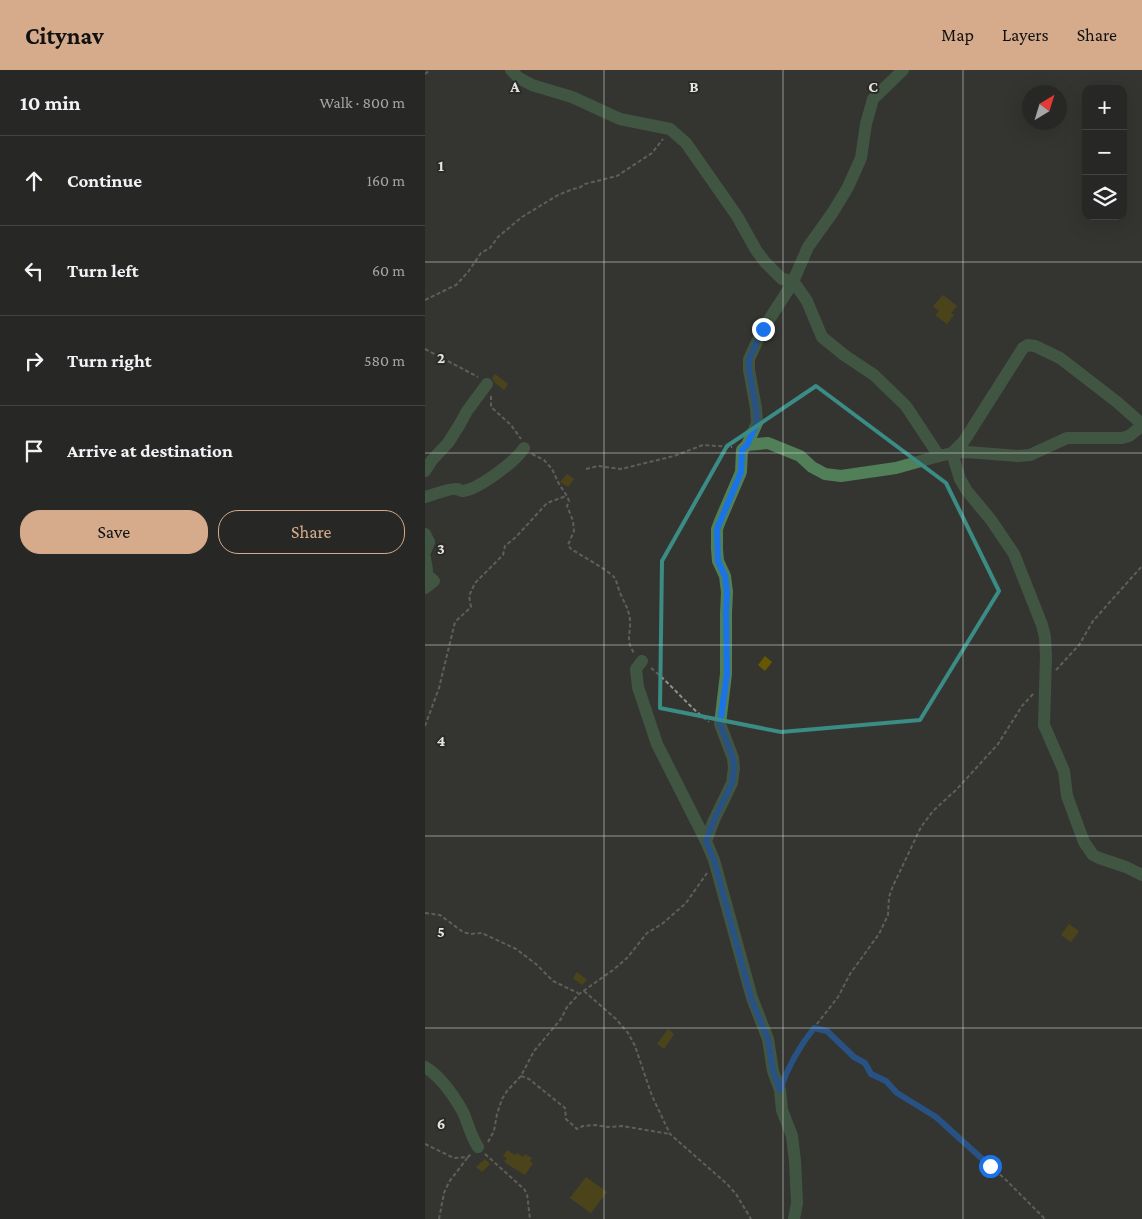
<!DOCTYPE html>
<html lang="en">
<head>
<meta charset="utf-8">
<style>
	:root { --surface:#272825; --page:#333432; --text:#f1f3f6; --muted:#a4a6a7; --line:#434442; --accent:#d6ab8b }
	body { margin:0; font-family:"Crimson Pro",serif; background:var(--page); color:var(--text) }
	.controls { position:absolute; right:15px; top:15px; display:grid; overflow:hidden; border-radius:10px; box-shadow:0 5px 20px #0002 }
	.controls button { width:45px; height:45px; display:grid; place-items:center; padding:0; border:0; border-bottom:1px solid var(--line); background:var(--surface); color:var(--text); font:25px sans-serif }
	.compass { position:absolute; left:597px; top:15px; width:45px; height:45px; border-radius:50%; background:var(--surface); box-shadow:0 5px 20px #0002; rotate:38deg }
	.stop { position:absolute; width:15px; height:15px; margin:-11px; border:4px solid #1a73e8; border-radius:50%; background:#fff }
	.stop.end { background:#1a73e8; border-color:#fff; box-shadow:0 1px 5px #0008 }
	.list { margin:0; padding:0; list-style:none }
	h2 { display:flex; justify-content:space-between; align-items:center; height:65px; margin:0; padding:0 20px; font-size:21px }
	h2 small { font-size:16px; font-weight:400; color:var(--muted) }
	.list li { display:grid; grid-template-columns:32px 1fr auto; gap:15px; align-items:center; box-sizing:border-box; height:90px; padding:0 20px; border-top:1px solid var(--line) }
	.list b { display:block; font-size:19px; white-space:nowrap }
	.list em { font-size:16px; font-style:normal; color:var(--muted) }
	.actions { display:flex; gap:10px; padding:15px 20px }
	.actions a { flex:1; padding:11px 0; border:1px solid var(--accent); border-radius:20px; text-align:center; font-size:18px; color:var(--accent) }
	.actions .main { background:var(--accent); color:#111 }
	.icon { flex:none; width:28px; height:28px; fill:none; stroke:currentColor; stroke-width:2; stroke-linecap:round; stroke-linejoin:round }
	.map { position:relative; flex:none; width:717px; height:1149px; overflow:hidden }
	header { display:flex; align-items:center; gap:30px; box-sizing:border-box; height:70px; padding:0 25px; background:var(--accent); color:#111 }
	header strong { font-size:24px }
	nav { display:flex; gap:28px; margin-inline-start:auto; font-size:18px }
	main { display:flex }
	aside { flex:1; background:var(--surface) }
	.map>svg:first-child { display:block }
</style>
</head>
<body>
<header>
<strong>Citynav</strong>
<nav><a>Map</a><a>Layers</a><a>Share</a></nav>
</header>
<main>
<aside>
<h2>10 min<small>Walk · 800 m</small></h2>
<ul class="list">
<li><svg class="icon" aria-label="ahead" viewBox="0 0 24 24"><path d="M12 20V5M6 11l6-6 6 6"/></svg><div><b>Continue</b></div><em>160 m</em></li>
<li><svg class="icon" aria-label="left" viewBox="0 0 24 24"><path d="M17 20v-9H6M10 6l-5 5 5 5"/></svg><div><b>Turn left</b></div><em>60 m</em></li>
<li><svg class="icon" aria-label="right" viewBox="0 0 24 24"><path d="M7 20v-9h11M14 6l5 5-5 5"/></svg><div><b>Turn right</b></div><em>580 m</em></li>
<li><svg class="icon" aria-label="arrive" viewBox="0 0 24 24"><path d="M6 21V4h12l-3 4 3 4H6"/></svg><div><b>Arrive at destination</b></div></li>
</ul>
<div class="actions"><a class="main">Save</a><a>Share</a></div>
</aside>
<div class="map">
<svg width="717" height="1149" viewBox="0 0 717 1149">
	<rect width="100%" height="100%" fill="#343531"/>
	<!-- building -->
	<g fill="#675800">
		<path d="M518,225L532,236L526,243L529,245L522,254L510,245L514,241L508,236Z"/>
		<path d="M70,304L83,314L79,320L70,313L67,308Z"/>
		<path d="M142,404L149,409L143,417L135,412Z"/>
		<path d="M340,586L347,592L340,601L333,595Z"/>
		<path d="M644,854L654,861L646,872L636,865Z"/>
		<path d="M152,902L162,910L157,915L148,908Z"/>
		<path d="M243,959L249,964L239,979L232,974Z"/>
		<path d="M82,1080L90,1085L92,1083L98,1087L100,1084L107,1088L105,1091L108,1093L100,1105L79,1092L82,1088L78,1086Z"/>
		<path d="M60,1089L65,1094L57,1102L51,1097Z"/>
		<path d="M161,1107L182,1122L166,1143L145,1128Z"/>
	</g>
	<g fill="none" stroke-linecap="round" stroke-linejoin="round">
		<!-- path -->
		<g stroke="#90918e" stroke-width="2" stroke-dasharray="4 2.5" stroke-linecap="butt">
			<path d="M0,4L5,0"/>
			<path d="M0,230L31,215L43,202L56,183L65,178L73,167L97,147L133,125L148,119L154,118L160,114L192,106L227,83L238,69"/>
			<path d="M0,279L53,307"/>
			<path d="M66,326V337L86,355L96,369"/>
			<path d="M107,384L119,390L127,399L134,414L142,426L144,431L142,436L148,451L149,461L143,475L146,479C154,484 184,501 189,507C192,511 193,519 196,525C200,534 204,540 205,550C206,565 200,569 209,583"/>
			<path d="M161,399L173,396L196,399L249,386L278,375L307,377"/>
			<path d="M226,598C247,615 263,636 284,652"/>
			<path d="M631,600L654,575L668,551L717,496"/>
			<path d="M0,656L14,618L30,552L46,537L44,526L50,513L78,485L80,476L91,467L122,433L141,426"/>
			<path d="M0,843L15,845L38,862L45,864L57,863L91,879L111,894L128,911L153,923"/>
			<path d="M159,921L191,949L203,963L210,976L227,1026L245,1064L302,1114L311,1124L326,1149"/>
			<path d="M389,958L402,961L429,987L440,993L445,1003L461,1011L472,1023L511,1047L581,1110L620,1149"/>
			<path d="M360,1003L374,977L413,927L425,904L454,864L463,845L464,827L468,816L496,757L508,741L532,719L573,674L597,636L609,623"/>
			<path d="M96,1006L104,1009L140,1038L141,1049L152,1059L158,1056L170,1055L183,1057L197,1056L245,1064"/>
			<path d="M63,1072L69,1061L72,1044L77,1029L82,1021L96,1006L109,981L136,949L142,937L154,924L188,900L202,888L222,863L237,854L261,833L282,803"/>
			<path d="M0,1074L29,1088L43,1087L46,1084"/>
			<path d="M60,1084L99,1119L102,1124L105,1149"/>
			<path d="M14,1149L19,1123L24,1112L43,1087"/>
		</g>
		<!-- minor -->
		<g stroke="#507f58" stroke-width="12">
			<path d="M86,0L94,8L107,15L147,27L195,49L245,59L261,73L312,146L331,180L340,192L357,209L368,211L382,231L397,267L419,285L449,305L481,336L514,386L527,383L542,382L593,386L605,385L642,368H697L704,366L717,356"/>
			<path d="M717,354L692,332L635,288L610,276L603,275L598,278L539,371L527,383L535,409L542,421L566,450L589,484L617,555L620,567L621,586L619,655L639,701L642,726L659,772L668,785L674,788L701,797L717,805"/>
			<path d="M322,375L343,373L375,386L387,397L400,404L416,406L471,398L514,386"/>
			<path d="M0,401L7,390L23,373L35,354L42,341L62,314"/>
			<path d="M0,427C7,425 26,418 31,419C36,419 33,421 38,421C54,419 91,391 99,378"/>
			<path d="M0,464L4,472L0,482"/>
			<path d="M0,488L2,500L0,503L9,511L0,518"/>
			<path d="M217,591L211,599L213,617L232,674L281,771"/>
			<path d="M0,997C15,1006 29,1026 38,1042C43,1053 46,1067 53,1077"/>
			<path d="M369,1149L372,1133L370,1091L367,1066L357,1040L355,1020L348,1001L343,969L327,928L289,790L281,771L289,750L307,713L309,698L308,688L295,654L301,604V543L302,522L300,506L293,491L292,479V459L295,451L316,402L317,380L322,375L332,353L331,338L324,300V289L338,259L367,214L383,177L408,142L423,117L436,88L441,54L448,29L478,0"/>
		</g>
	</g>
	<g fill="none" stroke-linecap="round" stroke-linejoin="round">
		<!-- route -->
		<path stroke="#1a73e8" stroke-width="6" d="M338,259L324,289V300L331,338L332,353L322,375L317,380L316,402L292,459L293,491L300,506L302,522L301,543L302,604L295,654L308,688L309,698L307,713L289,750L281,771L289,790L326,928L343,969L348,1001L355,1020C363,996 374,977 389,958L402,961L429,987L440,993L446,1004L461,1011L472,1023L511,1047L565,1096"/>
	</g>
	<!-- marked area -->
	<path d="M0 0H717V1149H0ZM391,316L521,413L574,521L495,650L356,662L235,638L237,491L302,376Z" fill="#343531" fill-opacity=".55" fill-rule="evenodd"/>
	<path fill="none" stroke="#3a8c85" stroke-width="4" stroke-linejoin="round" d="M391,316L521,413L574,521L495,650L356,662L235,638L237,491L302,376Z"/>
	<!-- grid -->
	<path fill="none" stroke="#e4e5e2" stroke-width="1" stroke-opacity="0.55" d="M179,0V1149M358,0V1149M538,0V1149M0,192H717M0,383H717M0,575H717M0,766H717M0,958H717"/>
	<g font-size="16" text-anchor="middle" font-weight="bold" fill="#e4e5e2" stroke="#2a2b27" stroke-width="4" stroke-linejoin="round" paint-order="stroke">
		<text x="90" y="22">A</text>
		<text x="269" y="22">B</text>
		<text x="448" y="22">C</text>
		<text x="16" y="101">1</text>
		<text x="16" y="293">2</text>
		<text x="16" y="484">3</text>
		<text x="16" y="676">4</text>
		<text x="16" y="867">5</text>
		<text x="16" y="1059">6</text>
	</g>
</svg>
<div class="controls">
<button>+</button>
<button>−</button>
<button><svg class="icon" aria-label="layers" viewBox="0 0 24 24"><path d="M12 4l9 5-9 5-9-5zM3 14l9 5 9-5"/></svg></button>
</div>
<svg class="compass" viewBox="-18 -18 36 36"><path d="M0-13l5 13h-10z" fill="#e53935"/><path d="M0 13l5-13h-10z" fill="#a4a6a7"/></svg>
<div class="stop" style="left:565px;top:1096px"></div>
<div class="stop end" style="left:338px;top:259px"></div>
</div>
</main>
</body>
</html>
